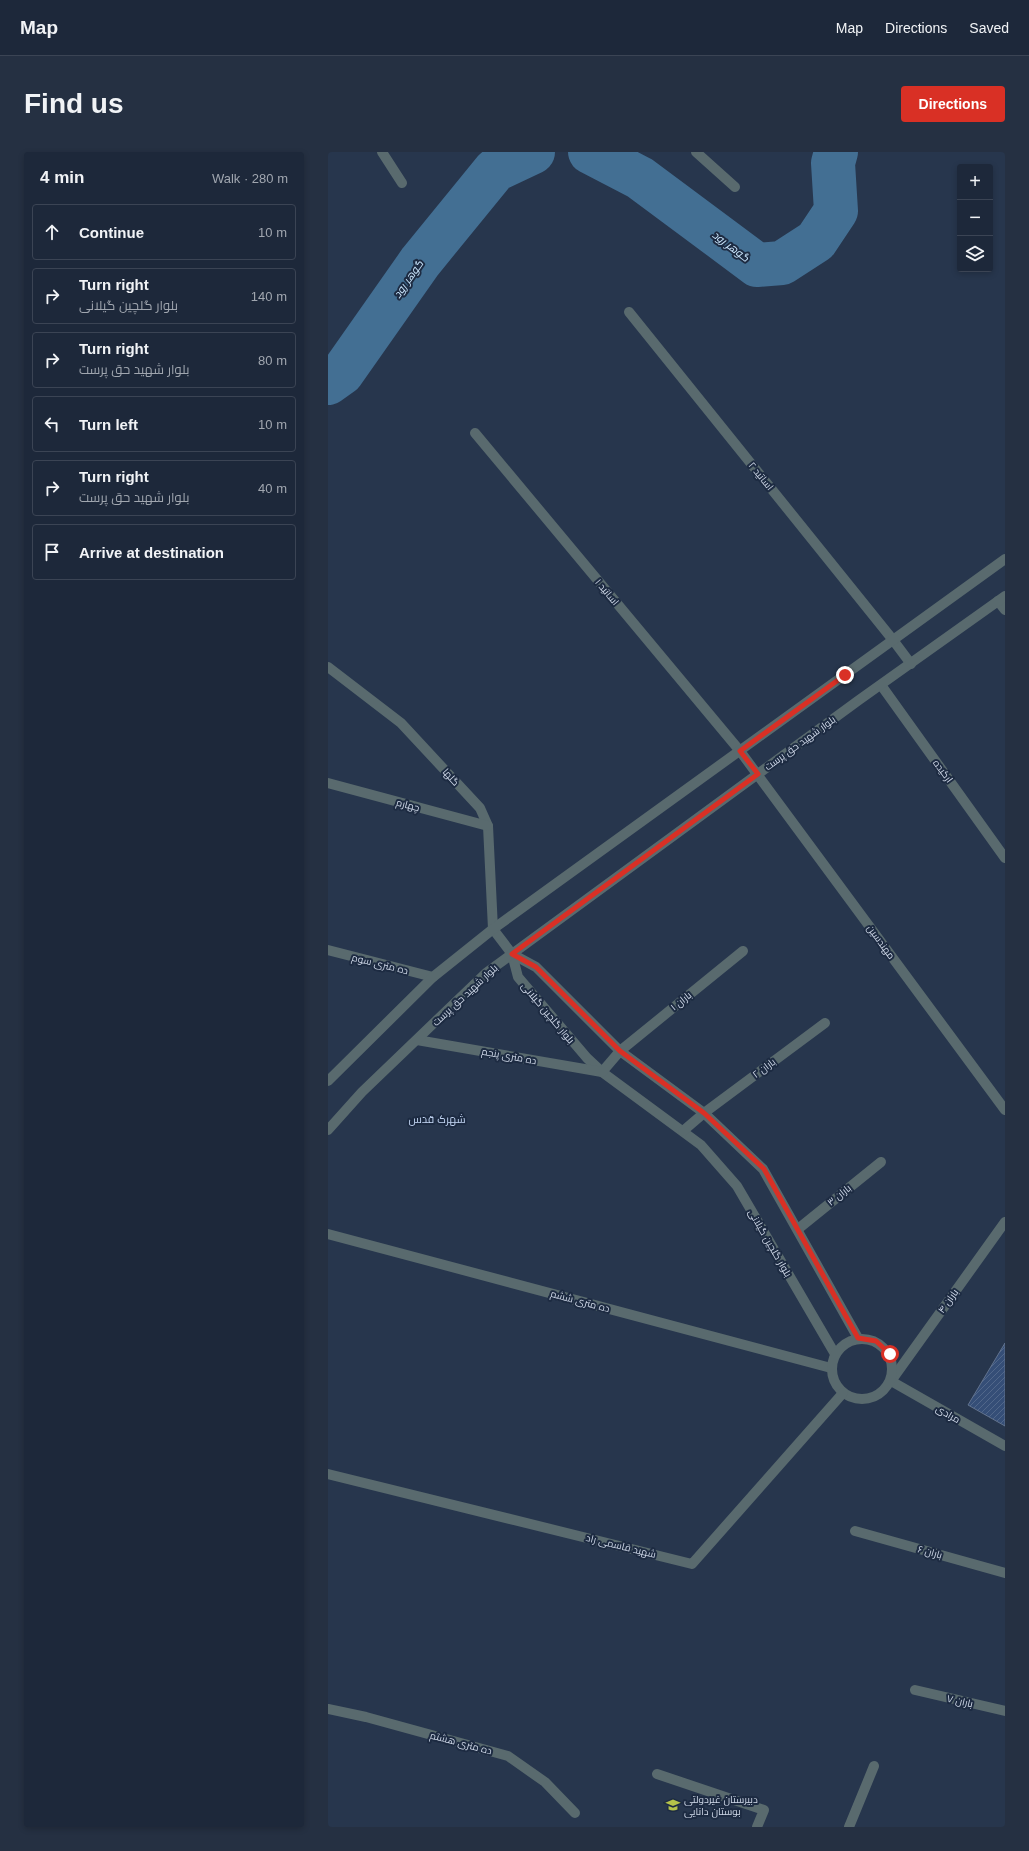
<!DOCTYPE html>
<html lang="en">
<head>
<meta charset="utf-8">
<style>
	:root { --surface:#1d283a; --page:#253042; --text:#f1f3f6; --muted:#a0a6af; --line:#3b4454; --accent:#d93025 }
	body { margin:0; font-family:Helvetica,Cairo,sans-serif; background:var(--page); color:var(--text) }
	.controls { position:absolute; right:12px; top:12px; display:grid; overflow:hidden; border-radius:4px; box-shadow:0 2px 6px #0003 }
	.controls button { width:36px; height:36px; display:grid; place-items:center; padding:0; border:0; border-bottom:1px solid var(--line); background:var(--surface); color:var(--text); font:20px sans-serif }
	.stop { position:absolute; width:12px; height:12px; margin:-9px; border:3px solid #d93025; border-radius:50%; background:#fff }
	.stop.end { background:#d93025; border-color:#fff; box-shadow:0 1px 4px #0008 }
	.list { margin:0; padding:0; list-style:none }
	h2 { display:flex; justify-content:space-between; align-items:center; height:52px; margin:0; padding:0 16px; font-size:17px }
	h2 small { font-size:13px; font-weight:400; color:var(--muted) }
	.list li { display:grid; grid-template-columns:26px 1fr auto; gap:12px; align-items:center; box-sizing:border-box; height:56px; margin:0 8px 8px; padding:0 8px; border:1px solid var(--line); border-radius:4px }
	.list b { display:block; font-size:15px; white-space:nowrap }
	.list p { margin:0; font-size:13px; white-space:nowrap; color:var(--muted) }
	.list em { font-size:13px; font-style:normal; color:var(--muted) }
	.icon { flex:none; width:22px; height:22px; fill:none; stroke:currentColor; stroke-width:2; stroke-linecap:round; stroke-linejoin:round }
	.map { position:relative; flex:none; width:677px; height:1675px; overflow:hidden; border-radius:4px }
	header { display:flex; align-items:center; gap:24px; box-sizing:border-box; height:56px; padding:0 20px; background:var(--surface); border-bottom:1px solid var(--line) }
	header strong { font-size:19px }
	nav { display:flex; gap:22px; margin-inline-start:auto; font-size:14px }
	.intro { display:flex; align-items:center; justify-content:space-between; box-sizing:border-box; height:96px; padding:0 24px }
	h1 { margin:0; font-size:28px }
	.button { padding:10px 18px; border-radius:4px; background:var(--accent); color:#fff; font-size:14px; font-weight:700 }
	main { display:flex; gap:24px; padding:0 24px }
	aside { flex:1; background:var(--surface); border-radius:4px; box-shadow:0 2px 6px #0003 }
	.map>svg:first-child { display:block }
</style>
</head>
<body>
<header>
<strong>Map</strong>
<nav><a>Map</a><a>Directions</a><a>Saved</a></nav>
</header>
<div class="intro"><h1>Find us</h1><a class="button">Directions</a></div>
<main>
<aside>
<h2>4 min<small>Walk · 280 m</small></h2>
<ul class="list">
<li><svg class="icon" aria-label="ahead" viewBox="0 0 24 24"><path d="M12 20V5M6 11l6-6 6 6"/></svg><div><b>Continue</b></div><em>10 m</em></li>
<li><svg class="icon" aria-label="right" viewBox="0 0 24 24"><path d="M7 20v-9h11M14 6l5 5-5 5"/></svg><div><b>Turn right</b><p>بلوار گلچین گیلانی</p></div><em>140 m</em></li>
<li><svg class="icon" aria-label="right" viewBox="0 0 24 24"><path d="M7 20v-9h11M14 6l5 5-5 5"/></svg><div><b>Turn right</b><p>بلوار شهید حق پرست</p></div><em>80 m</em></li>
<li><svg class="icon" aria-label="left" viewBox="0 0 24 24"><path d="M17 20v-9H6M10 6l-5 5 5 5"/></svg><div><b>Turn left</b></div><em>10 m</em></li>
<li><svg class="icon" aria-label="right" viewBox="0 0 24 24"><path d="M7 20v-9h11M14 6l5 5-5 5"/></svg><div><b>Turn right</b><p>بلوار شهید حق پرست</p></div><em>40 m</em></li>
<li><svg class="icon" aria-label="arrive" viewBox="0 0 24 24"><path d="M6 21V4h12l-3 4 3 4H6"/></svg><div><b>Arrive at destination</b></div></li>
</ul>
</aside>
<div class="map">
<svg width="677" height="1675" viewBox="0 0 677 1675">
	<defs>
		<pattern id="building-hatch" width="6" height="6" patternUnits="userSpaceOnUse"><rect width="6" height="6" fill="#354e77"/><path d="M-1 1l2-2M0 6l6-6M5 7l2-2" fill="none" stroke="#51678a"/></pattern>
	</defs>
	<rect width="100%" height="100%" fill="#27364d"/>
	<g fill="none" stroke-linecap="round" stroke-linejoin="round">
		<!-- river -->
		<g stroke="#436f93" stroke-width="44">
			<path d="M262,0L312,26L429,113L454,111L488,89L508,59L505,11L508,0"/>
			<path d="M0,231L14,221L92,110L167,18L205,0"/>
		</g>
	</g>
	<!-- building -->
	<path fill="url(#building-hatch)" stroke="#62738e" d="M677,1191V1274L640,1253Z"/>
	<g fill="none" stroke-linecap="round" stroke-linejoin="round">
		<!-- minor -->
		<g stroke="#596a6e" stroke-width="10">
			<path d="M54,0L74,31"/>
			<path d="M368,0L407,35"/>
			<path d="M301,160L565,488L583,512"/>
			<path d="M147,281L412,599L677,958"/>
			<path d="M670,449L677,458"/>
			<path d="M0,515L73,571L152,656L160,674L165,777L184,802L208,815L292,899L376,961L435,1017L530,1186"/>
			<path d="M553,533L677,706"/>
			<path d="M0,631L160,674"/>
			<path d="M0,798L105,825"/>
			<path d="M184,802L190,825L259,906L274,920L373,993L409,1034L507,1202"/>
			<path d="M89,888L274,920L292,899L415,799"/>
			<path d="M0,929L105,825L165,777L677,407"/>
			<path d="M0,978L34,940L158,821L531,548L677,444"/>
			<path d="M355,979L376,961L497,871"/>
			<path d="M677,1070L563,1229L677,1294"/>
			<path d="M470,1077L553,1010"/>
			<path d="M0,1082L503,1216"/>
			<circle cx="534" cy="1217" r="30"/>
			<path d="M0,1322L364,1412L515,1241"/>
			<path d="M527,1379L677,1421"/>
			<path d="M587,1538L677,1559"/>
			<path d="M0,1557L38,1565L180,1604L217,1630L247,1661"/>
			<path d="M329,1622L436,1658L429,1675"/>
			<path d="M521,1675L546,1614"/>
		</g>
	</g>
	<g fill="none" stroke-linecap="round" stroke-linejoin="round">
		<!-- route -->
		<path stroke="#d93025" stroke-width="5" d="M517,523L412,599L430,622L184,802L208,815L292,899L376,961L436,1017L530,1186L548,1189L562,1202"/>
	</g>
	<!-- icons -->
	<defs>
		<symbol id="school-bare" viewBox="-9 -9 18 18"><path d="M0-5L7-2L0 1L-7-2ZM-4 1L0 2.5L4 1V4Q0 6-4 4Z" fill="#b4c24a" stroke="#1d2b42" stroke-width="2.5" paint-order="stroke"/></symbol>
	</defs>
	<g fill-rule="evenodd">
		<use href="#school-bare" x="335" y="1643" width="20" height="20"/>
	</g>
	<g text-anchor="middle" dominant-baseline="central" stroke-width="4" stroke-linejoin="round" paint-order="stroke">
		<!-- street labels -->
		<g font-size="10" fill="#cfd8e8" stroke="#1d2b42">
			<text transform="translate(433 324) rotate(51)">اساتید ۲</text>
			<text transform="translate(279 440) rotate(50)">اساتید ۱</text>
			<text transform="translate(472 591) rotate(-36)">بلوار شهید حق پرست</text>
			<text transform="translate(615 619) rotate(54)">ارکیده</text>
			<text transform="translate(123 625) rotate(48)">گلها</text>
			<text transform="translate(80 653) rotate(15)">چهارم</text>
			<text transform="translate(553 790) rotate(54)">مهندسین</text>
			<text transform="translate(52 812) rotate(14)">ده متری سوم</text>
			<text transform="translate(137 843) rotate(-43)">بلوار شهید حق پرست</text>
			<text transform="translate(353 849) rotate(-39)">باران ۱</text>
			<text transform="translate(220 861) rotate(50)">بلوار گلچین گیلانی</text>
			<text transform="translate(181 904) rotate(10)">ده متری پنجم</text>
			<text transform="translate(436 916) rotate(-37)">باران ۲</text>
			<text transform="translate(511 1043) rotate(-39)">باران ۳</text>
			<text transform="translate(442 1091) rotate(60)">بلوار گلچین گیلانی</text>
			<text transform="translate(252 1149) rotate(15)">ده متری ششم</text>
			<text transform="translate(620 1149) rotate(-54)">باران ۴</text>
			<text transform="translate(620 1262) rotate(30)">مرادی</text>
			<text transform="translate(293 1394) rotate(14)">شهید قاسمی راد</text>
			<text transform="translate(602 1400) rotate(16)">باران ۶</text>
			<text transform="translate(632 1549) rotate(13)">باران ۷</text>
			<text transform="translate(133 1591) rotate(15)">ده متری هشتم</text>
		</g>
		<!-- poi labels -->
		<g font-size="10" fill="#cfd8e8" stroke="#1d2b42" text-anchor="start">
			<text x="356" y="1647">دبیرستان غیردولتی<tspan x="356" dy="12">بوستان دانایی</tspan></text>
		</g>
		<!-- water labels -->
		<g font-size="11" font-style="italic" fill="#cce7fe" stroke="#1d2b42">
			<text transform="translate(403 94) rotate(37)">گوهر رود</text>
			<text transform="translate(80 127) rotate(-55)">گوهر رود</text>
		</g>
		<!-- neighbourhood labels -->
		<g font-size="11" fill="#c3d6f4" stroke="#1d2b42">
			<text x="109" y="967">شهرک قدس</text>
		</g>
	</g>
</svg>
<div class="controls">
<button>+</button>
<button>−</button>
<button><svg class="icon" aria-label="layers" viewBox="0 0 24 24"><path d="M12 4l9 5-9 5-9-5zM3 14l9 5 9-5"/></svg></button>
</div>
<div class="stop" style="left:562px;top:1202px"></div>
<div class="stop end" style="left:517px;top:523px"></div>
</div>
</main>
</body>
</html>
